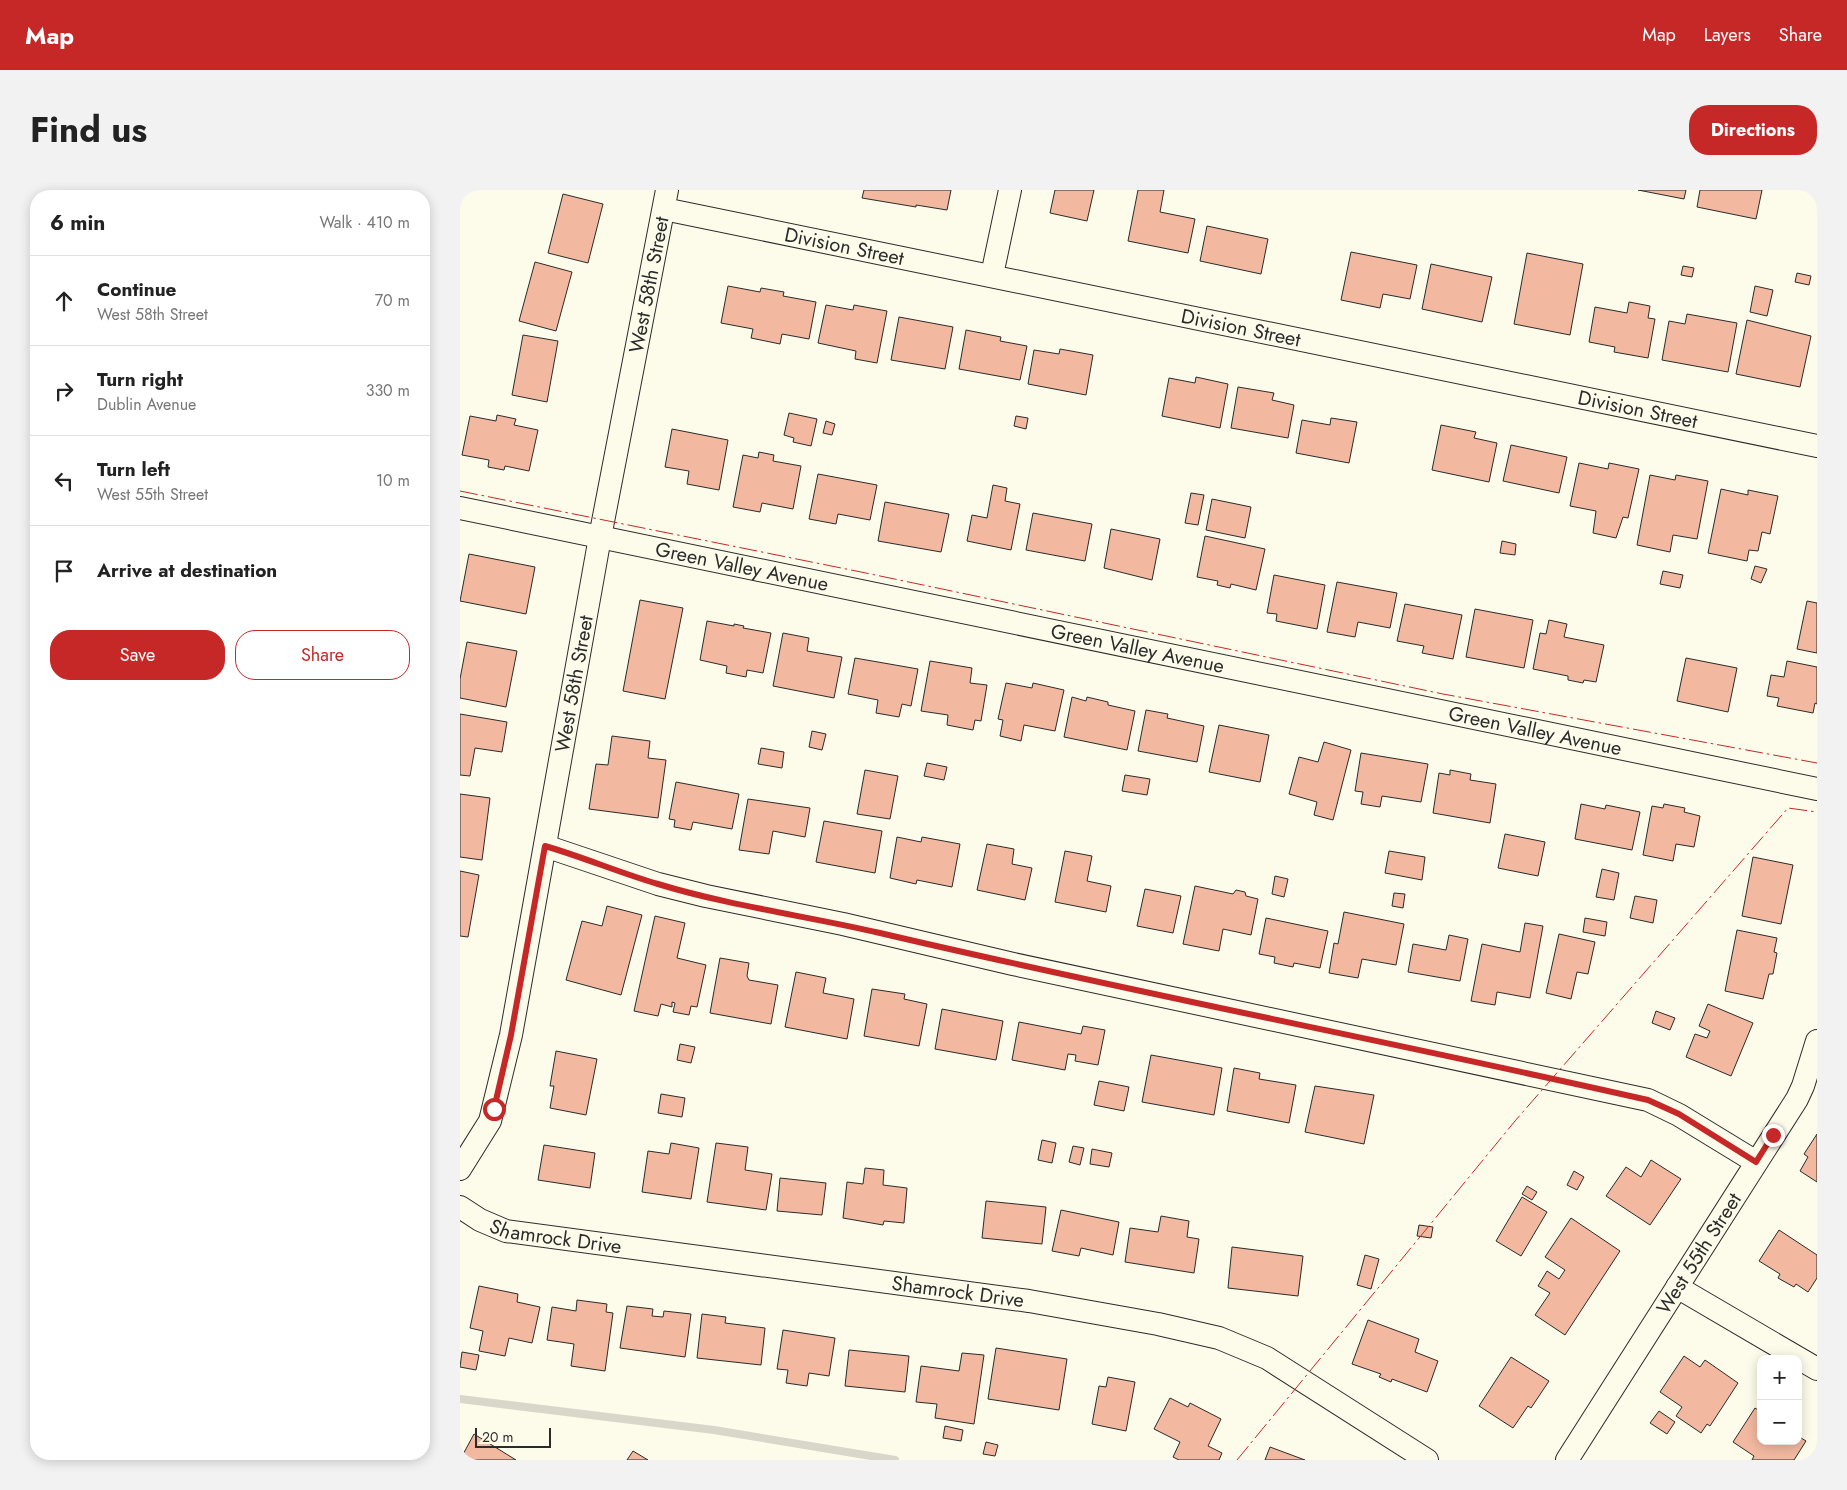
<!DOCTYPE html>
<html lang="en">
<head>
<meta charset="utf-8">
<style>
	:root { --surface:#fff; --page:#f2f2f2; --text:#222; --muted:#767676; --line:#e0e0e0; --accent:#c62828 }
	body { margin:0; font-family:Jost,sans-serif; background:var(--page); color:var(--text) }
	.controls { position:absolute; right:15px; bottom:15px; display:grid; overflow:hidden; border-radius:10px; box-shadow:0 2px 12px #0003 }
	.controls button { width:45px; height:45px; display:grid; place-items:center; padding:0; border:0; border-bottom:1px solid var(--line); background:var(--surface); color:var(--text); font:25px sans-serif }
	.scale { position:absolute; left:15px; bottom:12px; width:76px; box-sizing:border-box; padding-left:5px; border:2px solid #2b2b2b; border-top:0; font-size:14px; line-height:18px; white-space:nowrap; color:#2b2b2b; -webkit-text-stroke:4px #fdfbea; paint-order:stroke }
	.stop { position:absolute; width:15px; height:15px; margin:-11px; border:4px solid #c62828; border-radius:50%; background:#fff }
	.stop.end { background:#c62828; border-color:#fff; box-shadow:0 1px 5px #0008 }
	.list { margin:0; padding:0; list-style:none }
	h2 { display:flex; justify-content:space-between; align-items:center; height:65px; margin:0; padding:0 20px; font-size:21px }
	h2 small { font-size:16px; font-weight:400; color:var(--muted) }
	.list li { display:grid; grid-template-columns:32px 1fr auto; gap:15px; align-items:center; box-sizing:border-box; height:90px; padding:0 20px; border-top:1px solid var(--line) }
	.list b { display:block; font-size:19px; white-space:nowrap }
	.list p { margin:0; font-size:16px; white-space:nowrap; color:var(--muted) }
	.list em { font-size:16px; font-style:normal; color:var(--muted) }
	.actions { display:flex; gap:10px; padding:15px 20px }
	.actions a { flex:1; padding:11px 0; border:1px solid var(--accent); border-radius:20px; text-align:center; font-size:18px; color:var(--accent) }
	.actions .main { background:var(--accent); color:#fff }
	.icon { flex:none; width:28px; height:28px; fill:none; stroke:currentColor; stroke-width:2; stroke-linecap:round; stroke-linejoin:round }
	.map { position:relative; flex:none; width:1357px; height:1270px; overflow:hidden; border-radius:20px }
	header { display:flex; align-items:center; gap:30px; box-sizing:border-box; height:70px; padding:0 25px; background:var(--accent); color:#fff }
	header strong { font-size:24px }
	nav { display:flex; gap:28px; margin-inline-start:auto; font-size:18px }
	.intro { display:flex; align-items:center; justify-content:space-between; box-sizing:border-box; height:120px; padding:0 30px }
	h1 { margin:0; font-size:35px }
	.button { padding:12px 22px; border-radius:20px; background:var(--accent); color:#fff; font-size:18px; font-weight:700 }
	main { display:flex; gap:30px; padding:0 30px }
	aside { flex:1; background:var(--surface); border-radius:20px; box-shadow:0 2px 12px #0003 }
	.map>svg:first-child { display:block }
</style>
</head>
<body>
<header>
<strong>Map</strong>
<nav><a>Map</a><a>Layers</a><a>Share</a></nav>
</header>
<div class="intro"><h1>Find us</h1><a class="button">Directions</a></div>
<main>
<aside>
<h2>6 min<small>Walk · 410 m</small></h2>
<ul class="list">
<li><svg class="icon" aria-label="ahead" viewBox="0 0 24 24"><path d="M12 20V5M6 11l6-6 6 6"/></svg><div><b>Continue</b><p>West 58th Street</p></div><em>70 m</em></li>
<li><svg class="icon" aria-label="right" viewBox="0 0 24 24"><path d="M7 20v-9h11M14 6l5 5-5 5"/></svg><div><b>Turn right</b><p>Dublin Avenue</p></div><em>330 m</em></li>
<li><svg class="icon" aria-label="left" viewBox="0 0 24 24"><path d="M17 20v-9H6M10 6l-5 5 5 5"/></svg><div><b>Turn left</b><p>West 55th Street</p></div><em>10 m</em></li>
<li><svg class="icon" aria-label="arrive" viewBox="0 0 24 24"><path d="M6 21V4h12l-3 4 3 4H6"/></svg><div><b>Arrive at destination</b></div></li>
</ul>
<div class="actions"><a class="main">Save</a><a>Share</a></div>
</aside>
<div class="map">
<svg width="1357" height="1270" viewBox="0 0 1357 1270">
	<rect width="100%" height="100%" fill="#fdfbea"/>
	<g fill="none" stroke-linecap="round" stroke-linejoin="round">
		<!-- stream -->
		<path stroke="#d8d7c9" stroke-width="8" d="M0,1209L254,1240L435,1270"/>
	</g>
	<!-- building -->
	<g fill="#f2b8a0" stroke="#2b2b2b">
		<path d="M404,0H491L487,20L456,15V17L402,8Z"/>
		<path d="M595,0H634L627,31L590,23Z"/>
		<path d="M678,0H704L700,22L735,29L728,63L668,51Z"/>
		<path d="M1178,0H1226L1224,9Z"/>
		<path d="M1240,0H1302L1296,29L1237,17Z"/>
		<path d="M103,4L143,14L128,73L88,63Z"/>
		<path d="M747,36L808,49L801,84L740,71Z"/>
		<path d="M891,62L957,75L950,109L923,104L920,118L881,110Z"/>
		<path d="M1067,63L1123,74L1110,145L1054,134Z"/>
		<path d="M75,72L112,82L96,141L59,131Z"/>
		<path d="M971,74L1032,87L1022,132L962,119Z"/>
		<path d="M1223,76L1234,78L1232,87L1221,85Z"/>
		<path d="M1337,83L1351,86L1349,95L1335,92Z"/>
		<path d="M268,96L300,102L301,98L324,102L323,106L356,112L349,149L322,144L320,154L291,148L293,139L261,133Z"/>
		<path d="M1295,96L1313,100L1307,126L1290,122Z"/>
		<path d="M1169,112L1190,116L1188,128L1195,129L1188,168L1154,162L1155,157L1129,152L1135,117L1167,123Z"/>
		<path d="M366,115L393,120L394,115L427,121L417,173L395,169L396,161L358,153Z"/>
		<path d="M1227,124L1277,133L1268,182L1202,170L1209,131L1225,134Z"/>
		<path d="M439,127L493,137L485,179L431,170Z"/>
		<path d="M1287,130L1351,146L1340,197L1276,184Z"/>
		<path d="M506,140L541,147L540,151L567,156L560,190L499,179Z"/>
		<path d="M63,145L98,151L87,212L52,205Z"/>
		<path d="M600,159L633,165L626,205L568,194L574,160L599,164Z"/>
		<path d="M736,187L768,194L760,238L702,226L709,188L735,193Z"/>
		<path d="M778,197L814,203L812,210L834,215L828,248L771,238Z"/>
		<path d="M329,223L357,229L351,256L333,252L334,248L324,245Z"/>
		<path d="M37,225L56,229L54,235L78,240L69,281L45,276L44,280L28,277L29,270L2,265L10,226L36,231Z"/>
		<path d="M556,226L568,228L566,239L554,236Z"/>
		<path d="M871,228L897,232L889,273L836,263L842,230L870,235Z"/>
		<path d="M366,231L375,234L372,245L363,243Z"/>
		<path d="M981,235L1016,242L1014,248L1037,253L1029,292L972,280Z"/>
		<path d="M212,239L268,250L259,300L227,294L229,281L205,277Z"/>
		<path d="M1051,255L1107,267L1099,303L1043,291Z"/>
		<path d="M299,262L314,265L313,271L341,276L333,319L302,313L300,322L273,317L283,265L298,268Z"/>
		<path d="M1119,273L1148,279L1149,273L1179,279L1168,328L1163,327L1156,348L1133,343L1136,321L1110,316Z"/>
		<path d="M358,284L417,295L410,330L378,324L376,334L349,329Z"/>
		<path d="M1190,285L1215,290L1216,285L1248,291L1237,349L1213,345L1210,362L1177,355Z"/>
		<path d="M533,295L547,298L545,311L560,314L551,360L507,351L512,325L527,328Z"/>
		<path d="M1261,299L1288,305V300L1318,306L1310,344L1302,342L1298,361L1289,360L1287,371L1248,363Z"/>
		<path d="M731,303L744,305L738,335L725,333Z"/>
		<path d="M752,309L791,317L785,348L746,340Z"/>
		<path d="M425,312L489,324L481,362L418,351Z"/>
		<path d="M573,323L632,334L625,371L566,360Z"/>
		<path d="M651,339L700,349L692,390L644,378Z"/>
		<path d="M745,346L805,359L796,400L771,394L770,398L757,395L758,391L737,387Z"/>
		<path d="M1042,351L1056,354L1055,365L1040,363Z"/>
		<path d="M9,364L75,377L66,424L0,411Z"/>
		<path d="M1295,376L1307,379L1301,393L1291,389Z"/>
		<path d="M1203,381L1223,385L1220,398L1200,394Z"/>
		<path d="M814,385L865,395L857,439L816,431L817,424L807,423Z"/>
		<path d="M877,392L937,403L930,438L898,432L895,447L867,442Z"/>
		<path d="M180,410L223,418L205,509L163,501Z"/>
		<path d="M1347,411L1357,413V463L1337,459Z"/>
		<path d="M945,414L1002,425L993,469L962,463L964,456L937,451Z"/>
		<path d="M1015,419L1073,430L1064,478L1006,467Z"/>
		<path d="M1089,430L1107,434L1104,447L1144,455L1136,492L1124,490L1123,493L1108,490V486L1073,479L1080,443L1086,444Z"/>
		<path d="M247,431L274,436V434L284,436L283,438L311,443L303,483L287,480L286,487L266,483L267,476L240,470Z"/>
		<path d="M323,443L349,448L347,461L382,467L374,508L313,496Z"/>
		<path d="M7,452L57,461L46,517L0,508V489Z"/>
		<path d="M395,468L458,479L451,516L442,514L439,527L416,523L418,510L388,504Z"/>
		<path d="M1226,468L1277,478L1268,522L1217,511Z"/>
		<path d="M470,471L512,478L510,493L527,495L521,531L515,530L513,540L487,535L488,525L461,521Z"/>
		<path d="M1327,471L1357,477V514L1355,513L1353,523L1317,516L1319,508L1307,506L1311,485L1324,487Z"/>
		<path d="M546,493L572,498L573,493L604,500L595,541L564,535L561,551L540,546L543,530L538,529Z"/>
		<path d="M612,507L626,511L627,507L648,512V515L675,521L667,560L604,547Z"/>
		<path d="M686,520L708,524L707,528L744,536L737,572L678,561Z"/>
		<path d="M0,524L47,532L42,562L15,558L10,586L0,585Z"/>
		<path d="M759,535L809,545L800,592L749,582Z"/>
		<path d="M352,541L366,544L362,560L349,557Z"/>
		<path d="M152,546L190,551L188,568L206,570L198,628L129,619L136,574L148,575Z"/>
		<path d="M864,552L891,560L873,630L854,625L857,612L829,604L839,567L858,572Z"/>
		<path d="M301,558L324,562L322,578L298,574Z"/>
		<path d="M901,563L968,574L961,612L922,606L920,617L901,614L903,602L895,601Z"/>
		<path d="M467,573L487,577L484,590L464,586Z"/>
		<path d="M405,580L438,586L430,629L397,624Z"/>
		<path d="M990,580L1011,584L1010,590L1036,594L1030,633L973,623L979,583L990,585Z"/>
		<path d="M665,585L690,589L687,605L662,601Z"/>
		<path d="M216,592L279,604L272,639L233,632L231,640L214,637L215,630L209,629Z"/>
		<path d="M0,604L30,608L22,670L0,667Z"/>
		<path d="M288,609L350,618L345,647L313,641L309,664L279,660Z"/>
		<path d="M1121,614L1145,619L1146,615L1180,622L1172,660L1115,649Z"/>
		<path d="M1204,614L1225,618L1224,622L1240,626L1234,657L1216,654L1213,671L1183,665L1192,616L1203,618Z"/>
		<path d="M364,631L422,641L415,683L356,672Z"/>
		<path d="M1045,644L1085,652L1078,686L1038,678Z"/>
		<path d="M437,647L461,652L462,647L500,654L492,697L457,690L456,694L430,688Z"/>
		<path d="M527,654L554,659L552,674L572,678L565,710L517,700Z"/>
		<path d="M605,661L632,666L627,691L651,696L646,722L595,712Z"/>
		<path d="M929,661L965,667L962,690L925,683Z"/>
		<path d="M1293,667L1333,675L1321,734L1282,726Z"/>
		<path d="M1142,679L1159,683L1154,710L1136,707Z"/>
		<path d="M0,681L19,685L8,747L0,746Z"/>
		<path d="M815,686L828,689L824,707L812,704Z"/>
		<path d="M735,696L773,704L776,700L785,702L786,706L798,709L791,745L763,739L759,761L723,754Z"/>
		<path d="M685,699L721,706L713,743L677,736Z"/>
		<path d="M934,703L945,704L943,718L932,716Z"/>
		<path d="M1175,706L1197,710L1193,733L1170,728Z"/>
		<path d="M147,716L182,725L161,805L106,790L122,731L142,736Z"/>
		<path d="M884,722L944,734L936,775L902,769L898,788L869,783L874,753L878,754Z"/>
		<path d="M195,726L225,733L217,768L246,775L237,817L231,816L229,825L213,822L215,813L212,812V817L201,814L198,826L174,821Z"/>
		<path d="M806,728L868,741L860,778L834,773L833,777L814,773L815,767L799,764Z"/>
		<path d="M1125,728L1147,732L1145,746L1123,742Z"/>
		<path d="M1065,733L1083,736L1070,808L1037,802L1035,815L1011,811L1022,754L1060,762Z"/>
		<path d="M1277,740L1317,748L1314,762L1317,763L1313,784H1309L1303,809L1265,801Z"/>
		<path d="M1099,744L1135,752L1128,784L1117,782L1111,809L1086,803Z"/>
		<path d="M989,745L1008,749L1000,791L948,782L953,754L986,760Z"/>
		<path d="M260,768L289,773L287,786L289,790L318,795L311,834L250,823Z"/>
		<path d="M336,782L366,788L363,803L394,809L387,849L325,837Z"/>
		<path d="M412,799L445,804L444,809L467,814L459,856L404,846Z"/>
		<path d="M1248,814L1293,833L1271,886L1226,867L1235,844L1247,848L1250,841L1239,836Z"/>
		<path d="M482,819L543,831L536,870L475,859Z"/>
		<path d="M1196,821L1215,828L1210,840L1192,833Z"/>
		<path d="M559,832L621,844L623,836L645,840L638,875L615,871L616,865L608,864L605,880L552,870Z"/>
		<path d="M220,854L235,857L231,873L217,870Z"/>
		<path d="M96,861L137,869L126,925L90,918L94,896H90Z"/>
		<path d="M691,865L762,878L754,925L682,912Z"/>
		<path d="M774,878L800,883L799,889L836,895L829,933L767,921Z"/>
		<path d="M639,891L669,897L664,921L634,915Z"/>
		<path d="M855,896L914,905L904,954L845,942Z"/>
		<path d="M201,904L225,908L222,927L198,923Z"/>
		<path d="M1357,944V992L1340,981L1348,967L1344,964Z"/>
		<path d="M582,950L596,953L592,973L578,970Z"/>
		<path d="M211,953L239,958L231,1009L182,1002L188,961L209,964Z"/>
		<path d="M256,953L288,957L285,980L312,984L306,1020L247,1012Z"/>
		<path d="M84,955L135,963L130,998L78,990Z"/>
		<path d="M613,956L624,958L620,975L609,972Z"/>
		<path d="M632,959L652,963L649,977L630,974Z"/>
		<path d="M1191,970L1221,989L1190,1035L1146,1006L1166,977L1181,987Z"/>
		<path d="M405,978L424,980L423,995L447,998L444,1033L424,1031L423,1035L383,1028L387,992L403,994Z"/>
		<path d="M1114,981L1124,987L1117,1000L1107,995Z"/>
		<path d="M320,988L366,993L362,1025L317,1021Z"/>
		<path d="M1067,996L1077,1002L1072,1010L1062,1004Z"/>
		<path d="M1062,1007L1087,1022L1061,1066L1036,1051Z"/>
		<path d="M526,1011L586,1017L582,1054L522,1048Z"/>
		<path d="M601,1020L659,1032L653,1065L621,1058L619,1066L592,1061Z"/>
		<path d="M701,1026L729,1031L727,1047L739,1049L734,1083L665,1072L670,1038L698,1042Z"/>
		<path d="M1111,1028L1160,1061L1105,1145L1075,1125L1090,1103L1078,1096L1087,1081L1099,1089L1105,1080L1085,1067Z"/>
		<path d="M959,1035L973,1037L971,1048L957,1046Z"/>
		<path d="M1319,1040L1357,1065V1088L1348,1102L1336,1094L1334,1097L1318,1088L1320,1084L1299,1071Z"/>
		<path d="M772,1057L843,1066L838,1106L768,1098Z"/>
		<path d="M905,1065L919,1069L911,1099L897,1095Z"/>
		<path d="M19,1096L58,1104L57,1112L80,1117L72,1153L49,1148L45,1166L19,1161L23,1141L10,1138Z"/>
		<path d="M117,1110L147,1114L146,1122L153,1123L145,1181L111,1176L114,1154L87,1150L92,1117L116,1121Z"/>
		<path d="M167,1116L193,1119L192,1126L203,1127L204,1121L231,1124L225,1167L160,1158Z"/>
		<path d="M242,1124L266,1127L265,1133L305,1138L301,1175L237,1168Z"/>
		<path d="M908,1130L959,1149L955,1162L978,1171L967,1202L932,1189L931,1192L919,1187L921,1184L892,1174Z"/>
		<path d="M323,1140L375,1148L369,1186L349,1183L347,1196L326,1193L328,1180L317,1179Z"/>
		<path d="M536,1158L607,1169L599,1220L528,1209Z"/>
		<path d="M389,1160L449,1166L445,1202L385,1196Z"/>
		<path d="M2,1162L19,1165L16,1180L0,1177Z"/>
		<path d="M502,1163L524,1165L514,1234L475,1228L477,1214L456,1212L461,1176L499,1181Z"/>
		<path d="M1224,1166L1240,1177L1245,1170L1278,1193L1250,1236L1247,1234L1241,1243L1216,1226L1222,1217L1200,1202Z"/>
		<path d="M1051,1167L1089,1191L1071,1218L1068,1216L1053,1238L1019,1216Z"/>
		<path d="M648,1187L675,1192L666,1241L632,1234L639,1196L646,1197Z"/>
		<path d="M710,1208L728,1217L730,1213L761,1229L748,1256L762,1263L759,1270H719L713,1267L720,1252L694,1239Z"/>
		<path d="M1295,1218L1301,1222V1251H1338V1246L1346,1251L1334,1270H1292L1294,1266L1273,1252Z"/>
		<path d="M1199,1221L1215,1232L1207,1244L1190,1233Z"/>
		<path d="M485,1236L503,1240L501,1251L483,1248Z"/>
		<path d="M14,1244L56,1270H0Z"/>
		<path d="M526,1252L538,1255L535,1266L523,1264Z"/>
		<path d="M810,1257L845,1270H805Z"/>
		<path d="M173,1261L188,1270H167Z"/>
	</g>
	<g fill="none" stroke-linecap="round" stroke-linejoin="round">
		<defs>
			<g id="street">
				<path id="s1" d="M204,19L1357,256"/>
				<path d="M532,85L550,0"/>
				<path id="s2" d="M0,318L1357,599"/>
				<path d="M85,656L198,694L246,706L383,734L553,774L1188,910L1219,925L1296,972"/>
				<path id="s3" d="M0,979L30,931L51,845L140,347L207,0"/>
				<path id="s4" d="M0,1017L20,1030L46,1041L569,1111L698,1134L759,1148L807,1168L967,1270"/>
				<path d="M1217,1097L1357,1179"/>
				<path id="s5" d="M1107,1270L1337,909L1343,896L1357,851"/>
			</g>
		</defs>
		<!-- street casing -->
		<use href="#street" stroke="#2b2b2b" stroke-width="24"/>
		<!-- street -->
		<use href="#street" stroke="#fdfbea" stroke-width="22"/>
		<!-- power -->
		<g stroke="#c62828" stroke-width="1" stroke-dasharray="18 4 2.5 4" stroke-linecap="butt">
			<path d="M0,301L401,382L983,504L1357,573"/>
			<path d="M777,1270L1055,931L1328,618L1357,622"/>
		</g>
	</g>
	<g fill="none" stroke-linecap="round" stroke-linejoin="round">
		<!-- route -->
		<path stroke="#c62828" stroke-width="6" d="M34,919L51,845L85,656C123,667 160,683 198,694C270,716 347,726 420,743C675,803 933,852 1188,910L1219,924L1296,972L1313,945"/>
	</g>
	<g text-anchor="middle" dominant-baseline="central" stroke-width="4" stroke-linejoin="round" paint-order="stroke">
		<!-- street labels -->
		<g font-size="20" fill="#2b2b2b" stroke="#fdfbea">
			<text stroke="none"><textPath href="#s1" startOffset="184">Division Street</textPath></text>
			<text stroke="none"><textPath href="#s3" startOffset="908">West 58th Street</textPath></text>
			<text stroke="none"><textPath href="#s1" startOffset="589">Division Street</textPath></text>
			<text stroke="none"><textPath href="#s1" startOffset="994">Division Street</textPath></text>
			<text stroke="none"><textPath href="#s2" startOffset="288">Green Valley Avenue</textPath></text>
			<text stroke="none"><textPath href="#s2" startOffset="692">Green Valley Avenue</textPath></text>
			<text stroke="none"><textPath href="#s3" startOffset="502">West 58th Street</textPath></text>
			<text stroke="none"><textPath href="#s2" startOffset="1098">Green Valley Avenue</textPath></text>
			<text stroke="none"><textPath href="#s4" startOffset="102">Shamrock Drive</textPath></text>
			<text stroke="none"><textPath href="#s5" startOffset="245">West 55th Street</textPath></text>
			<text stroke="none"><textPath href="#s4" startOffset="508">Shamrock Drive</textPath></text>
		</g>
	</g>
</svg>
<div class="controls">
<button>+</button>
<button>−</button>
</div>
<div class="scale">20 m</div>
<div class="stop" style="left:34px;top:919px"></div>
<div class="stop end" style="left:1313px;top:945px"></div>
</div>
</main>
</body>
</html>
